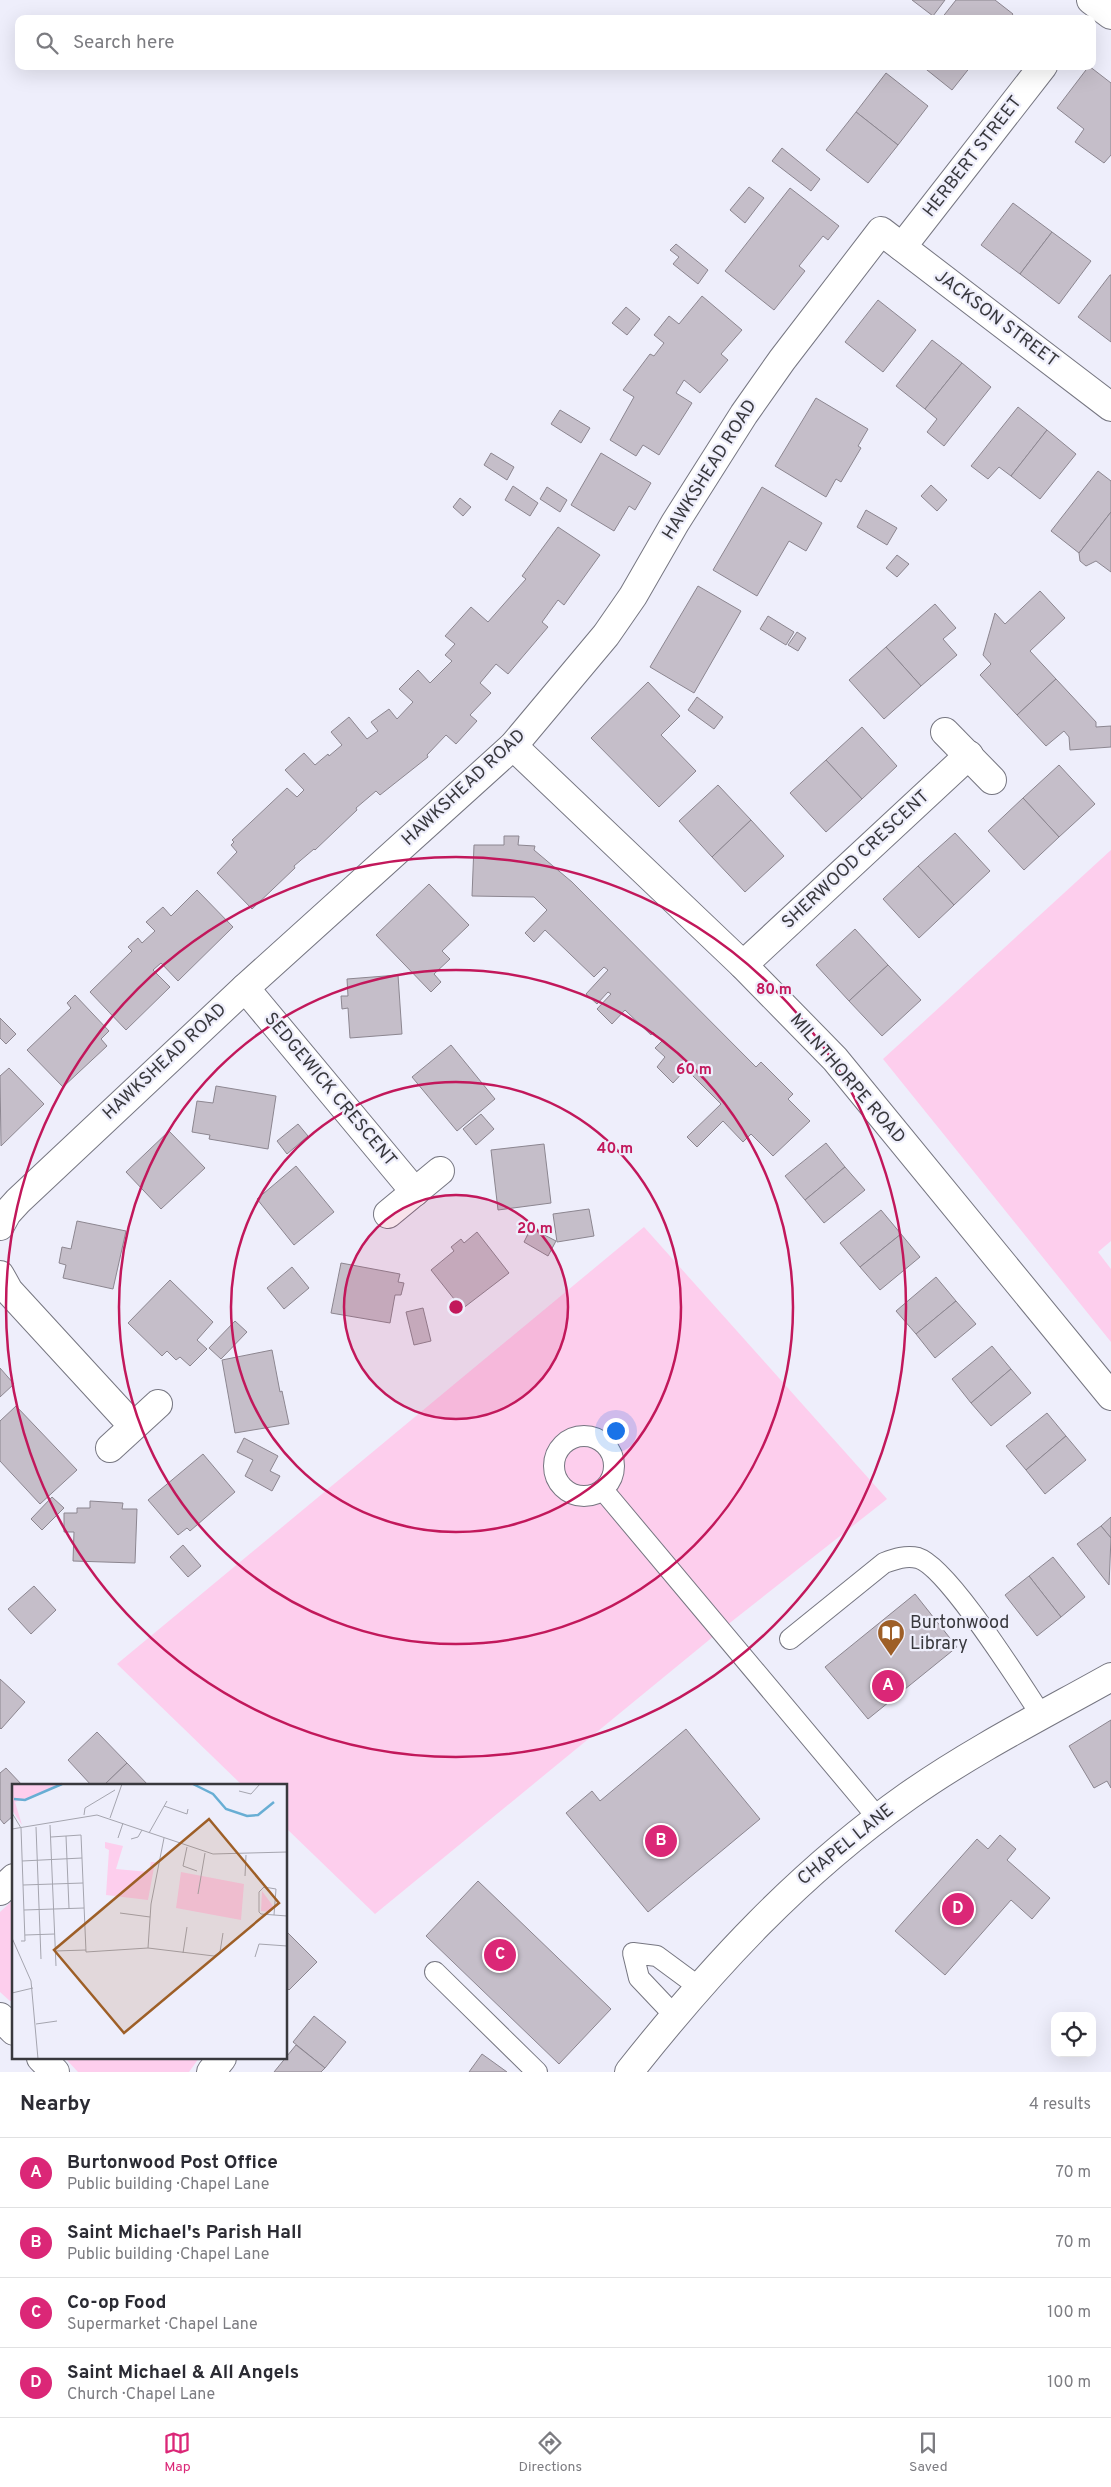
<!DOCTYPE html>
<html lang="en">
<head>
<meta charset="utf-8">
<style>
	:root { --surface:#fff; --page:#f2f2f3; --text:#2b2b33; --muted:#7c7c81; --line:#e1e1e2; --accent:#db2777 }
	body { margin:0; font-family:Overpass,sans-serif; background:var(--page); color:var(--text) }
	.controls { position:absolute; right:15px; bottom:15px; display:grid; overflow:hidden; border-radius:10px; box-shadow:0 5px 20px #0002 }
	.controls button { width:45px; height:45px; display:grid; place-items:center; padding:0; border:0; border-bottom:1px solid var(--line); background:var(--surface); color:var(--text); font:25px sans-serif }
	.you { position:absolute; left:615px; top:1430px; width:18px; height:18px; margin:-12px; border:4px solid #fff; border-radius:50%; background:#1a73e8; box-shadow:0 0 0 8px #1a73e833 }
	.badge { display:grid; place-items:center; width:32px; height:32px; border-radius:50%; background:var(--accent); color:#fff; font-size:16px; font-weight:700 }
	.pin { position:absolute; translate:-50% -50%; border:2px solid #fff; box-shadow:0 1px 5px #0006 }
	.list { margin:0; padding:0; list-style:none }
	h2 { display:flex; justify-content:space-between; align-items:center; height:65px; margin:0; padding:0 20px; font-size:21px }
	h2 small { font-size:16px; font-weight:400; color:var(--muted) }
	.list li { display:grid; grid-template-columns:32px 1fr auto; gap:15px; align-items:center; box-sizing:border-box; height:70px; padding:0 20px; border-top:1px solid var(--line) }
	.list b { display:block; font-size:19px; white-space:nowrap }
	.list p { margin:0; font-size:16px; white-space:nowrap; color:var(--muted) }
	.list em { font-size:16px; font-style:normal; color:var(--muted) }
	.icon { flex:none; width:28px; height:28px; fill:none; stroke:currentColor; stroke-width:2; stroke-linecap:round; stroke-linejoin:round }
	.map { position:relative; flex:none; width:1111px; height:2072px; overflow:hidden }
	.search { position:absolute; background:var(--surface); box-shadow:0 5px 20px #0002; left:15px; right:15px; top:15px; height:55px; display:flex; align-items:center; gap:12px; box-sizing:border-box; padding:0 18px; border-radius:10px; color:var(--muted); font-size:19px }
	.sheet { height:345px; background:var(--surface) }
	nav { display:flex; justify-content:space-around; align-items:center; box-sizing:border-box; height:70px; border-top:1px solid var(--line); background:var(--surface); font-size:14px; color:var(--muted) }
	nav a { display:grid; justify-items:center; gap:2px }
	nav .on { color:var(--accent) }
	.map>svg:first-child { display:block }
</style>
</head>
<body>
<div class="map">
<svg width="1111" height="2072" viewBox="0 0 1111 2072">
	<rect width="100%" height="100%" fill="#eeeefb"/>
	<!-- green -->
	<g fill="#fdceed">
		<path d="M1111,850V1241L1098,1252L1111,1269V1342L883,1059Z"/>
		<path d="M644,1227L887,1499L731,1622L375,1914L286,1828V1786H243L117,1664Z"/>
		<path d="M14,1899V2001H10L0,1992V1912Z"/>
		<path d="M65,2058H199L189,2072H78Z"/>
	</g>
	<!-- building -->
	<g fill="#c5bec9" stroke="#8c8690">
		<path d="M912,0H945L933,16Z"/>
		<path d="M956,0H995L1013,14L1009,19H941Z"/>
		<path d="M922,66H971L952,90Z"/>
		<path d="M1089,66L1111,83V155L1104,163L1075,142L1084,129L1057,108Z"/>
		<path d="M886,73L928,106L898,145L856,112Z"/>
		<path d="M856,112L898,145L868,183L826,150Z"/>
		<path d="M782,148L820,179L811,191L772,161Z"/>
		<path d="M749,187L764,198L745,223L730,210Z"/>
		<path d="M790,188L839,226L828,240L823,236L799,266L805,271L774,310L725,271Z"/>
		<path d="M1013,203L1052,232L1020,274L981,245Z"/>
		<path d="M1052,232L1091,261L1059,304L1020,274Z"/>
		<path d="M676,244L708,270L698,284L673,264L679,257L670,250Z"/>
		<path d="M1110,275H1111V342L1078,317Z"/>
		<path d="M702,296L742,330L721,354L728,360L700,393L684,380L676,393L692,403L659,455L643,445L636,456L610,440L634,397L623,390L650,354L654,356L664,343L654,335L669,316L679,324Z"/>
		<path d="M878,300L916,330L883,372L845,342Z"/>
		<path d="M626,307L640,319L627,335L612,323Z"/>
		<path d="M932,340L962,363L925,409L896,386Z"/>
		<path d="M962,363L991,387L944,446L927,432L937,419L925,409Z"/>
		<path d="M816,398L868,429L858,446L861,448L841,482L836,479L826,497L775,466Z"/>
		<path d="M1018,407L1047,430L1011,476L999,467L988,479L971,466Z"/>
		<path d="M560,410L590,428L581,443L551,424Z"/>
		<path d="M1047,430L1076,454L1040,499L1011,476Z"/>
		<path d="M491,453L514,467L507,480L484,465Z"/>
		<path d="M601,453L651,483L635,510L629,506L614,531L571,505Z"/>
		<path d="M1098,471L1111,481V512L1079,553L1051,531Z"/>
		<path d="M931,485L947,500L937,511L921,496Z"/>
		<path d="M513,486L538,503L530,516L505,500Z"/>
		<path d="M547,487L567,500L560,512L540,499Z"/>
		<path d="M762,487L822,523L806,551L789,541L757,596L713,570Z"/>
		<path d="M460,498L471,507L463,516L453,507Z"/>
		<path d="M866,510L897,528L887,545L857,527Z"/>
		<path d="M1111,512V572L1096,561L1086,566L1080,561L1079,553Z"/>
		<path d="M558,527L600,555L564,605L558,600L542,622L548,627L508,674L496,664L480,683L491,693L470,715L477,721L456,744L446,735L427,755L428,757L380,795L376,791L356,808L357,810L315,850L314,849L294,866L295,868L252,909L217,873L237,852L231,845L234,842L232,840L287,788L297,797L304,790L285,770L304,753L315,765L328,754L329,756L342,745L331,732L349,717L367,739L378,731L371,722L389,709L397,719L413,702L399,689L418,670L430,683L452,661L445,655L455,644L445,636L471,607L488,622L526,579L522,576Z"/>
		<path d="M897,555L909,564L897,577L886,568Z"/>
		<path d="M698,586L741,611L694,693L650,667Z"/>
		<path d="M1040,591L1065,618L1030,651L1056,679L1017,715L980,675L991,664L983,655L995,613L1005,624Z"/>
		<path d="M935,604L956,628L943,639L957,655L921,686L886,647Z"/>
		<path d="M768,616L794,632L786,645L760,629Z"/>
		<path d="M797,632L806,638L798,651L788,645Z"/>
		<path d="M886,647L921,686L884,719L849,680Z"/>
		<path d="M1056,679L1096,722V727L1111,726V747L1070,750L1069,737L1064,731L1046,746L1017,715Z"/>
		<path d="M648,682L680,716L661,735L696,771L659,807L591,738Z"/>
		<path d="M697,697L723,717L714,729L688,710Z"/>
		<path d="M862,727L897,766L862,799L826,760Z"/>
		<path d="M826,760L862,799L826,832L790,793Z"/>
		<path d="M1059,765L1095,804L1059,837L1023,798Z"/>
		<path d="M718,785L751,820L712,857L679,821Z"/>
		<path d="M1023,798L1059,837L1024,870L988,831Z"/>
		<path d="M751,820L784,856L745,892L712,857Z"/>
		<path d="M955,833L990,871L954,905L918,866Z"/>
		<path d="M504,836H519L518,845L535,846L534,850L572,882L756,1067L761,1062L793,1094L788,1099L810,1121L773,1156L751,1134L743,1142L723,1121L697,1147L687,1137L721,1104L686,1069L673,1083L657,1067L665,1057L655,1048L662,1041L653,1032L651,1035L625,1010L612,1024L597,1009L611,994L608,992L597,1004L586,994L608,970L604,967L594,977L545,930L534,942L525,933L547,910L534,897L472,896L474,845H504Z"/>
		<path d="M918,866L954,905L919,938L883,899Z"/>
		<path d="M429,884L469,925L442,951L450,959L434,974L441,982L431,992L376,935Z"/>
		<path d="M197,890L233,927L178,981L161,963L153,970L170,987L126,1030L90,992L132,951L128,947L138,938L142,943L155,931L146,922L163,907L171,916Z"/>
		<path d="M855,929L888,965L849,1001L816,965Z"/>
		<path d="M888,965L921,1000L882,1036L849,1001Z"/>
		<path d="M398,975L402,1034L350,1038L348,1008L342,1009L341,996H348L347,979Z"/>
		<path d="M75,995L109,1031L101,1039L107,1046L63,1087L27,1050L71,1008L67,1003Z"/>
		<path d="M0,1018L16,1034L6,1044L0,1038Z"/>
		<path d="M451,1045L495,1099L457,1131L412,1077Z"/>
		<path d="M9,1068L44,1104L1,1146L0,1076Z"/>
		<path d="M216,1086L276,1096L268,1149L209,1139L210,1135L192,1132L197,1101L213,1103Z"/>
		<path d="M481,1114L494,1129L476,1145L463,1129Z"/>
		<path d="M298,1124L308,1136L287,1154L277,1141Z"/>
		<path d="M169,1131L205,1168L161,1209L126,1172Z"/>
		<path d="M826,1143L845,1167L805,1200L785,1176Z"/>
		<path d="M544,1144L551,1203L498,1210L491,1150Z"/>
		<path d="M296,1166L334,1212L294,1245L257,1199Z"/>
		<path d="M845,1167L865,1190L824,1223L805,1200Z"/>
		<path d="M589,1209L594,1236L557,1242L553,1214Z"/>
		<path d="M881,1210L901,1234L860,1267L840,1243Z"/>
		<path d="M77,1221L126,1231L113,1289L63,1278L66,1265L59,1263L62,1247L71,1249Z"/>
		<path d="M531,1228L556,1241L548,1256L524,1242Z"/>
		<path d="M477,1232L509,1273L462,1309L431,1270L454,1251L451,1247L461,1239L464,1243Z"/>
		<path d="M901,1234L920,1257L880,1290L860,1267Z"/>
		<path d="M341,1263L400,1274L398,1282L404,1283L401,1295H395L390,1323L331,1313Z"/>
		<path d="M292,1267L309,1288L284,1309L267,1288Z"/>
		<path d="M936,1277L956,1301L916,1334L896,1311Z"/>
		<path d="M170,1280L213,1322L197,1340L207,1349L190,1366L180,1357L176,1360L167,1351L162,1356L128,1323Z"/>
		<path d="M956,1301L976,1324L935,1358L916,1334Z"/>
		<path d="M423,1308L431,1341L414,1345L406,1312Z"/>
		<path d="M235,1321L247,1332L221,1359L209,1348Z"/>
		<path d="M992,1346L1011,1369L971,1403L952,1379Z"/>
		<path d="M272,1350L280,1392L282,1391L289,1424L235,1433L222,1360Z"/>
		<path d="M0,1368L14,1384L0,1397Z"/>
		<path d="M1011,1369L1031,1393L991,1426L971,1403Z"/>
		<path d="M16,1406L77,1470L40,1504L0,1461V1421Z"/>
		<path d="M1047,1413L1066,1436L1026,1470L1006,1446Z"/>
		<path d="M1066,1436L1086,1460L1045,1494L1026,1470Z"/>
		<path d="M244,1438L278,1456L270,1471L280,1476L272,1491L245,1476L253,1460L237,1452Z"/>
		<path d="M203,1454L235,1492L190,1531L187,1528L178,1535L148,1500Z"/>
		<path d="M52,1497L64,1508L42,1530L31,1519Z"/>
		<path d="M90,1501L123,1503L122,1509H137L135,1563L73,1561L74,1532H64V1513H77V1508H90Z"/>
		<path d="M1111,1517V1538L1101,1526Z"/>
		<path d="M1101,1526L1111,1538L1109,1585L1077,1544Z"/>
		<path d="M183,1545L201,1566L188,1577L170,1557Z"/>
		<path d="M1053,1557L1085,1597L1061,1617L1029,1576Z"/>
		<path d="M1029,1576L1061,1617L1037,1636L1005,1595Z"/>
		<path d="M34,1586L56,1610L31,1634L8,1609Z"/>
		<path d="M915,1594L957,1647L868,1719L825,1667Z"/>
		<path d="M0,1679L25,1702L1,1729L0,1728Z"/>
		<path d="M1111,1720V1788L1107,1781L1094,1788L1069,1746Z"/>
		<path d="M686,1729L760,1819L648,1912L566,1813L592,1791L600,1801Z"/>
		<path d="M97,1732L127,1763L103,1786H92L68,1760Z"/>
		<path d="M127,1763L149,1786H103Z"/>
		<path d="M6,1768L23,1786H14V1815L4,1824L0,1819V1773Z"/>
		<path d="M1000,1835L1016,1849L1007,1860L1050,1898L1032,1919L1011,1900L945,1975L895,1931L977,1839L988,1849Z"/>
		<path d="M478,1881L611,2009L559,2064L426,1936Z"/>
		<path d="M287,1932L317,1962L289,1990L286,1987Z"/>
		<path d="M314,2016L346,2042L325,2068L293,2042Z"/>
		<path d="M296,2045L325,2068L321,2072H274Z"/>
		<path d="M482,2054L507,2072H469Z"/>
	</g>
	<g fill="none" stroke-linecap="round" stroke-linejoin="round">
		<defs>
			<g id="service">
				<circle cx="584" cy="1466" r="30"/>
				<path d="M603,1490L878,1818"/>
				<path d="M790,1639L884,1563C895,1559 906,1555 918,1558C948,1567 1021,1685 1042,1716"/>
				<path d="M435,1972L537,2072"/>
				<path d="M674,2015L639,1978L633,1953L657,1956L699,1987"/>
			</g>
			<g id="minor">
				<path d="M1091,0L1111,15"/>
				<path d="M902,247L1043,66"/>
				<path d="M945,732L992,780"/>
				<path d="M513,746L743,965L835,1059L1111,1396"/>
				<path d="M743,965L969,755"/>
				<path d="M245,988L415,1192"/>
				<path d="M388,1214L440,1171"/>
				<path d="M0,1226L7,1213L18,1201L245,988L513,746L606,635L633,596L675,523L744,414L782,360L881,231L1111,407"/>
				<path d="M0,1275L9,1291L133,1426"/>
				<path d="M110,1448L158,1404"/>
				<path d="M0,1891L14,1878"/>
				<path d="M0,2017L14,2031"/>
				<path d="M41,2058L55,2072"/>
				<path d="M211,2072L222,2058"/>
			</g>
			<path id="tertiary" d="M629,2072C712,1967 799,1873 908,1796C972,1751 1043,1715 1111,1677"/>
		</defs>
		<!-- service casing -->
		<use href="#service" stroke="#767681" stroke-width="22"/>
		<!-- minor casing -->
		<use href="#minor" stroke="#767681" stroke-width="30"/>
		<!-- tertiary casing -->
		<use href="#tertiary" stroke="#767681" stroke-width="30"/>
		<!-- service -->
		<use href="#service" stroke="#fff" stroke-width="20"/>
		<!-- minor -->
		<use href="#minor" stroke="#fff" stroke-width="28"/>
		<!-- tertiary -->
		<use href="#tertiary" stroke="#fff" stroke-width="28"/>
	</g>
	<!-- distance rings -->
	<circle cx="456" cy="1307" r="112" fill="#c2185b" fill-opacity=".12"/>
	<g fill="none" stroke="#c2185b" stroke-width="2.5">
		<circle cx="456" cy="1307" r="112"/>
		<circle cx="456" cy="1307" r="225"/>
		<circle cx="456" cy="1307" r="337"/>
		<circle cx="456" cy="1307" r="450"/>
	</g>
	<!-- icons -->
	<defs>
		<symbol id="library-pin" viewBox="-11 -11 22 30"><path d="M0 17L-7.5 6A9.5 9.5 0 1 1 7.5 6Z" fill="#9e5f27" stroke="#eeeefb"/><path d="M-6-4Q-3-5.5-.7-3.5V5Q-3 3-6 4ZM6-4Q3-5.5 .7-3.5V5Q3 3 6 4Z" fill="#fff"/></symbol>
	</defs>
	<g fill-rule="evenodd">
		<use href="#library-pin" x="875" y="1617" width="32" height="43"/>
	</g>
	<g text-anchor="middle" dominant-baseline="central" stroke-width="4.5" stroke-linejoin="round" paint-order="stroke">
		<!-- street labels -->
		<g font-size="18" fill="#38383d" stroke="#eeeefb">
			<text transform="translate(973 157) rotate(-52)">HERBERT STREET</text>
			<text transform="translate(996 319) rotate(37)">JACKSON STREET</text>
			<text transform="translate(710 470) rotate(-58)">HAWKSHEAD ROAD</text>
			<text transform="translate(464 788) rotate(-43)">HAWKSHEAD ROAD</text>
			<text transform="translate(856 860) rotate(-43)">SHERWOOD CRESCENT</text>
			<text transform="translate(165 1062) rotate(-43)">HAWKSHEAD ROAD</text>
			<text transform="translate(847 1079) rotate(49)">MILNTHORPE ROAD</text>
			<text transform="translate(330 1090) rotate(50)">SEDGEWICK CRESCENT</text>
			<text transform="translate(846 1845) rotate(-39)">CHAPEL LANE</text>
		</g>
		<!-- poi labels -->
		<g font-size="18" fill="#38383d" stroke="#eeeefb" text-anchor="start">
			<text x="910" y="1623">Burtonwood<tspan x="910" dy="21">Library</tspan></text>
		</g>
	</g>
	<!-- overview -->
	<g transform="translate(12 1784)">
		<rect width="275" height="275" fill="#eeeefb"/>
		<path d="M1,0H53L3,18L10,41L0,26ZM93,58L111,62L104,85L137,88L139,78H143L136,116L94,111L97,66L93,64ZM169,88L232,100L229,136L164,124ZM250,107L261,122L258,128L249,127Z" fill="#fdceed"/>
		<path fill="none" stroke="#68aed4" stroke-width="2.5" d="M181,0L201,10L214,25L235,32L246,31L262,18M2,15L13,16L50,0"/>
		<path fill="none" stroke="#a5a5af" stroke-width="1" d="M227,7L239,10L248,0M152,22L175,30L176,25M0,29L9,44L13,157H9M72,31L73,24L103,6M98,34L110,0M38,41L44,182M24,43L29,175M0,45L85,31L201,70L275,68M137,49L155,17M54,52L57,124M39,53L69,51L74,168L136,164L202,172L208,168L211,149M106,54L111,39M119,55L126,53L130,46M175,63L171,82L185,87M10,77L70,74M233,92L234,71M11,101L71,99M186,110L193,69M12,126L72,124M108,129L138,133M262,131L264,105L252,103L247,108V128L249,130L275,132M13,151L43,150M0,154L19,197L26,275M136,164L139,120L152,54M43,167L74,166M171,169L175,143M243,173L247,160L275,162M0,209L21,204M24,240L45,237"/>
		<path fill="#9e5f27" fill-opacity="0.15" stroke="#9e5f27" stroke-width="2.5" d="M197,35L267,119L112,249L42,166Z"/>
		<rect width="275" height="275" fill="none" stroke="#38383d" stroke-width="2.5"/>
	</g>
	<circle cx="456" cy="1307" r="8" fill="#c2185b" stroke="#eeeefb" stroke-width="2.5"/>
	<g font-size="15" text-anchor="middle" font-weight="bold" fill="#c2185b" stroke="#eeeefb" stroke-width="4.5" stroke-linejoin="round" paint-order="stroke">
		<text x="774" y="994">80 m</text>
		<text x="694" y="1074">60 m</text>
		<text x="615" y="1153">40 m</text>
		<text x="535" y="1233">20 m</text>
	</g>
</svg>
<div class="controls">
<button><svg class="icon" aria-label="locate" viewBox="0 0 24 24"><circle cx="12" cy="12" r="6"/><path d="M12 2v4M12 18v4M2 12h4M18 12h4"/></svg></button>
</div>
<div class="you"></div>
<div class="pin badge" style="left:888px;top:1686px">A</div>
<div class="pin badge" style="left:661px;top:1841px">B</div>
<div class="pin badge" style="left:500px;top:1955px">C</div>
<div class="pin badge" style="left:958px;top:1909px">D</div>
<div class="search"><svg class="icon" aria-label="search" viewBox="0 0 24 24"><circle cx="10" cy="10" r="6"/><path d="M15 15l6 6"/></svg>Search here</div>
</div>
<section class="sheet">
<h2>Nearby<small>4 results</small></h2>
<ul class="list">
<li><span class="badge">A</span><div><b>Burtonwood Post Office</b><p>Public building · Chapel Lane</p></div><em>70 m</em></li>
<li><span class="badge">B</span><div><b>Saint Michael's Parish Hall</b><p>Public building · Chapel Lane</p></div><em>70 m</em></li>
<li><span class="badge">C</span><div><b>Co-op Food</b><p>Supermarket · Chapel Lane</p></div><em>100 m</em></li>
<li><span class="badge">D</span><div><b>Saint Michael &amp; All Angels</b><p>Church · Chapel Lane</p></div><em>100 m</em></li>
</ul>
</section>
<nav>
<a class="on"><svg class="icon" aria-label="map" viewBox="0 0 24 24"><path d="M3 6l6-2 6 2 6-2v14l-6 2-6-2-6 2zM9 4v14M15 6v14"/></svg>Map</a>
<a><svg class="icon" aria-label="directions" viewBox="0 0 24 24"><path d="M12 3l9 9-9 9-9-9zM9 14v-3h6M13 9l2 2-2 2"/></svg>Directions</a>
<a><svg class="icon" aria-label="saved" viewBox="0 0 24 24"><path d="M7 4h10v16l-5-4-5 4z"/></svg>Saved</a>
</nav>
</body>
</html>
